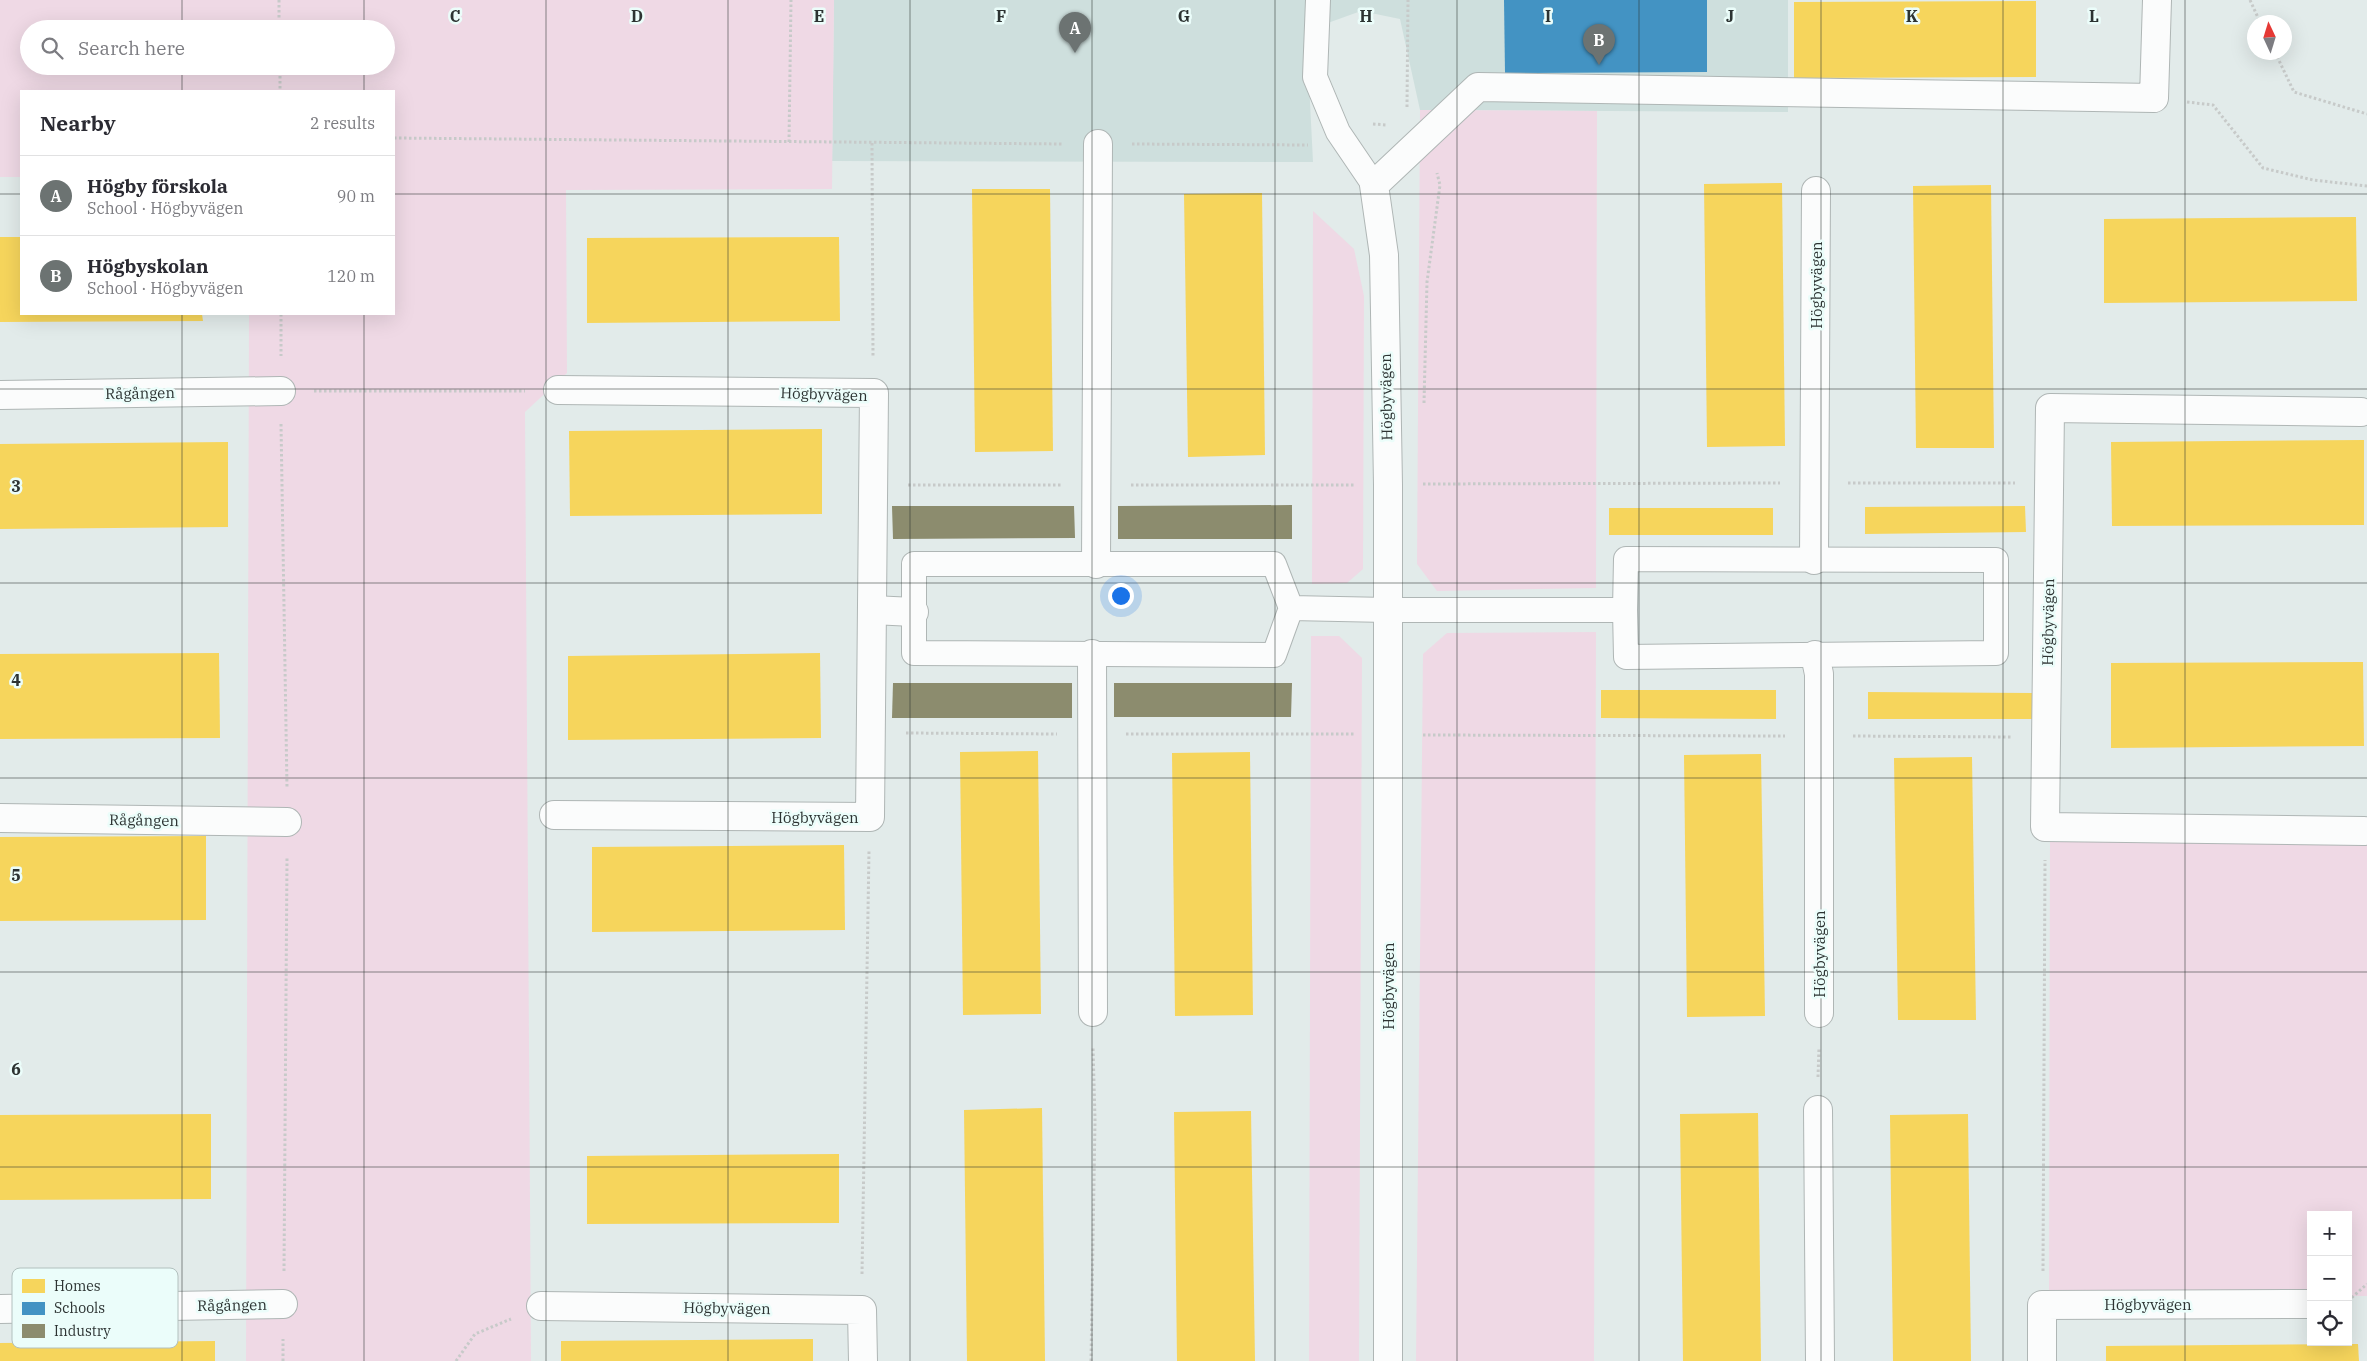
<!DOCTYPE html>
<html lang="en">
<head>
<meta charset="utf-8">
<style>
	:root { --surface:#fff; --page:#f7f7f7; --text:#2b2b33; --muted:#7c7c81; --line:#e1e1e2; --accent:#6c7372 }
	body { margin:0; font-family:"IBM Plex Serif",serif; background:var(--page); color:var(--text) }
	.controls { position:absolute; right:15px; bottom:15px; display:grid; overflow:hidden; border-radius:0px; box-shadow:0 5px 20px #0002 }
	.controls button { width:45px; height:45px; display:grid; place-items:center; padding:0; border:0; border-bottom:1px solid var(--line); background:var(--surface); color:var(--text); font:25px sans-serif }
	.compass { position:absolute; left:2247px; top:15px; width:45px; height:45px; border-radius:50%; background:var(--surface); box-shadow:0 5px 20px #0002; rotate:356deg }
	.you { position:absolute; left:1120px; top:595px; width:18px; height:18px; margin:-12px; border:4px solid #fff; border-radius:50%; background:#1a73e8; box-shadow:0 0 0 8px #1a73e833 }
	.badge { display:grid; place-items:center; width:32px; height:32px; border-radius:50%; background:var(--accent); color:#fff; font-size:16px; font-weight:700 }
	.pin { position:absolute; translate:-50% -41px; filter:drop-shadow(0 1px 2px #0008) }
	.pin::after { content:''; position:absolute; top:26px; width:18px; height:15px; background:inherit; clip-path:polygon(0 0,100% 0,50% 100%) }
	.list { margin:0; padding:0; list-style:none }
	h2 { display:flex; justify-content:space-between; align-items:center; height:65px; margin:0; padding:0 20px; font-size:21px }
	h2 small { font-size:16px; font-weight:400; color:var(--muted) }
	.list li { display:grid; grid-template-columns:32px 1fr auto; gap:15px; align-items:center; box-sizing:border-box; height:80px; padding:0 20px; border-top:1px solid var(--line) }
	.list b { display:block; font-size:19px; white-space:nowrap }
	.list p { margin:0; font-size:16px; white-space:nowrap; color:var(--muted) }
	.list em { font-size:16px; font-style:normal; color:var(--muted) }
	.icon { flex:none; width:28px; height:28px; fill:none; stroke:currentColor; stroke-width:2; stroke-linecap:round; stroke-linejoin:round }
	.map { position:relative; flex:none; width:2367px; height:1361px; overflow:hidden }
	.search { position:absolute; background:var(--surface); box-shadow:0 5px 20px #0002; left:20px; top:20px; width:375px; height:55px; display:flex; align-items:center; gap:12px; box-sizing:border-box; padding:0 18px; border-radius:28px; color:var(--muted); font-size:19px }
	.panel { position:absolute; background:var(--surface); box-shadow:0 5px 20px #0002; left:20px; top:90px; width:375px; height:225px; border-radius:0px }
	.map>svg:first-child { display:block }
</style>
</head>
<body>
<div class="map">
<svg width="2367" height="1361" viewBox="0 0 2367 1361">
	<rect width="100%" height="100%" fill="#e2ebea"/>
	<!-- built -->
	<path fill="#cedfdd" d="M834,0H1788V112L1420,110L1400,19L1361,11L1325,24L1309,82L1313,162L832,161Z"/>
	<!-- green -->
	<g fill="#efd9e5" fill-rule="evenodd">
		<path d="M0,0H834L832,189L566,190L567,373L525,412L531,1361H246L249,314H394V91H21V177H0ZM29,29H386V66H29Z"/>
		<path d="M1420,110L1597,111L1596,588L1437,591L1417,564Z"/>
		<path d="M1313,211L1354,249L1364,296L1363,569L1347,583L1312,584Z"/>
		<path d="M1596,632L1594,1361H1416L1423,654L1447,633Z"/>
		<path d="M1311,636H1339L1362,658L1359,1361H1309Z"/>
		<path d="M2050,839L2367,841V1296H2348V1215H2311V1296H2049Z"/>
	</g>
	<!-- homes -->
	<g fill="#f6d55c">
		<path d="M2036,1V77L1794,78V2Z"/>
		<path d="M1782,183L1785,446L1707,447L1704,184Z"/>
		<path d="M1991,185L1994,448H1916L1913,186Z"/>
		<path d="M972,189H1050L1053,451L975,452Z"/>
		<path d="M1262,193L1265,455L1188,457L1184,194Z"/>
		<path d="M2356,217L2357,301L2104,303V219Z"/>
		<path d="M0,237H21V314H202L203,321L0,322Z"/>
		<path d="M839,237L840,321L587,323V238Z"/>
		<path d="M822,429V514L570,516L569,431Z"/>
		<path d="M2364,440V525L2112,526L2111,442Z"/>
		<path d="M228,442V527L0,529V444Z"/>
		<path d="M2025,506L2026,532L1865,534V507Z"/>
		<rect x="1609" y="508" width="164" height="27"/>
		<path d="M219,653L220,738L0,739V654Z"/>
		<path d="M820,653L821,738L568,740V656Z"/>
		<path d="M2363,662L2364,746L2111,748V663Z"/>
		<path d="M1601,690H1776V719L1601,718Z"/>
		<path d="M1868,692L2032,693V719H1868Z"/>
		<path d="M1038,751L1041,1014L963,1015L960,752Z"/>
		<path d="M1250,752L1253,1015L1175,1016L1172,753Z"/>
		<path d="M1761,754L1765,1016L1687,1017L1684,755Z"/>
		<path d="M1972,757L1976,1020H1898L1894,758Z"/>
		<path d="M206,836V920L0,921V837Z"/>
		<path d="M844,845L845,930L592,932V847Z"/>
		<path d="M1042,1108L1045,1361H967L964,1110Z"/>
		<path d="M1251,1111L1255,1361H1177L1174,1112Z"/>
		<path d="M1758,1113L1761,1361H1683L1680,1114Z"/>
		<path d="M211,1114V1199L0,1200V1115Z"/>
		<path d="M1968,1114L1971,1361H1893L1890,1115Z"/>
		<path d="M839,1154V1223L587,1224V1156Z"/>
		<path d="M813,1339V1361H561V1341Z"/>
		<path d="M215,1341V1361H0V1343Z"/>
		<path d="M2358,1344L2359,1361H2106V1346Z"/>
	</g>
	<!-- schools -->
	<path fill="#4393c3" d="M1504,0H1707V72L1505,73Z"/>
	<!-- industry -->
	<g fill="#8c8c6e">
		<path d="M1292,505V539H1118V506Z"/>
		<path d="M892,506H1074L1075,538L893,539Z"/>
		<path d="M893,683H1072V718H892Z"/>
		<path d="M1114,683H1292L1291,717H1114Z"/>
	</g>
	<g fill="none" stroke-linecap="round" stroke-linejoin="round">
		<defs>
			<g id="lane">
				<path d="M1318,0L1315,77L1338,132L1374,185"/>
				<path d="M1291,608L1274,655L914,653V564H1274L1291,608L1387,610H1625L1626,559L1996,560V653L1626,657L1625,610"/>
			</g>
			<g id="street">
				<path d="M0,395L281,391"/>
				<path d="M2361,412L2050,408L2045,827L2364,831"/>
				<path d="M1814,560L1816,191"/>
				<path d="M1096,564L1098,144"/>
				<path d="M872,610L914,612"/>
				<path d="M1092,654L1093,1012"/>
				<path d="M1815,655L1819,674V1013"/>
				<path d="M554,815L870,817L874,393L558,390"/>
				<path d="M0,818L287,822"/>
				<path d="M1818,1110L1820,1361"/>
				<path d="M541,1306L862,1310L863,1361"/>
				<path d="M0,1309L283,1304"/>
				<path d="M1388,1361V485L1384,255L1374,185L1478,87L2154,98L2157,0"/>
				<path d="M2042,1361V1305L2311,1304"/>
			</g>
		</defs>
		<!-- lane casing -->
		<use href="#lane" stroke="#afb6b5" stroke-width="26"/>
		<!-- street casing -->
		<use href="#street" stroke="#afb6b5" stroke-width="30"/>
		<!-- path -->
		<g stroke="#c7cac9" stroke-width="3" stroke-dasharray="2.5 2.5" stroke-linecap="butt">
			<path d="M279,0V29"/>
			<path d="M2250,0L2260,22"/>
			<path d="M2275,52L2294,92L2367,114"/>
			<path d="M280,66V91"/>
			<path d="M2187,102L2213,105L2263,168L2313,180L2367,186"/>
			<path d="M1407,107L1408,0"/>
			<path d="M1373,124L1387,125"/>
			<path d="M394,138L1063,144"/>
			<path d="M789,142L791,0"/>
			<path d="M872,143L873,357"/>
			<path d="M1132,144L1308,145"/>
			<path d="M281,314V356"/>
			<path d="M314,391H525"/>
			<path d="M1424,403L1427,282L1440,185L1437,173"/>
			<path d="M281,424L287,788"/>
			<path d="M1848,483H2015"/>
			<path d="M1423,484L1780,483"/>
			<path d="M908,485H1062"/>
			<path d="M1131,485H1355"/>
			<path d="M906,733L1057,734"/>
			<path d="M1126,734H1355"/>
			<path d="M1423,735L1785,736"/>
			<path d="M1853,736L2012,737"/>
			<path d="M1818,1077L1819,1048"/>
			<path d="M284,1271L287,857"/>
			<path d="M2043,1271L2045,860"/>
			<path d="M862,1274L869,851"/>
			<path d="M2348,1301L2367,1284"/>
			<path d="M283,1361V1339"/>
			<path d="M456,1361L475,1334L511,1319"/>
			<path d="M1091,1361L1095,1120L1093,1047"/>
		</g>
		<!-- lane -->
		<use href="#lane" stroke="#fbfcfc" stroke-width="24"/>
		<!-- street -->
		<use href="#street" stroke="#fbfcfc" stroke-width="28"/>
	</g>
	<!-- grid -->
	<path fill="none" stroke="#2c3332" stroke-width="1" stroke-opacity="0.55" d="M182,0V29M364,0V29M546,0V1361M728,0V1361M910,0V1361M1092,0V1361M1275,0V1361M1457,0V1361M1639,0V1361M1821,0V1361M2003,0V1361M2185,0V1361M182,66V91M364,66V91M0,194H21M394,194H2367M182,314V1361M364,314V1361M0,389H2367M0,583H2367M0,778H2367M0,972H2367M0,1167H2367"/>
	<g text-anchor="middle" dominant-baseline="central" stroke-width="5" stroke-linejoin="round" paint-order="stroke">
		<!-- street labels -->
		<g font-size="15" fill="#2c3332" stroke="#ebfdfa">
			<text transform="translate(1816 285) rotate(-90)">Högbyvägen</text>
			<text transform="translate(140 393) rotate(-1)">Rågången</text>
			<text transform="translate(824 394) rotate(2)">Högbyvägen</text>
			<text transform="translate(1386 397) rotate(-91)">Högbyvägen</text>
			<text transform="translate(2048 622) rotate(-89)">Högbyvägen</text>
			<text x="815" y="817">Högbyvägen</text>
			<text transform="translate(144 820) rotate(1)">Rågången</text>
			<text transform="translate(1819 954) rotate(-90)">Högbyvägen</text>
			<text transform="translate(1388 986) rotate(-90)">Högbyvägen</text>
			<text x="2148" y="1304">Högbyvägen</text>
			<text transform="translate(232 1305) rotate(-1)">Rågången</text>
			<text transform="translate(727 1308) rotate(1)">Högbyvägen</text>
		</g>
	</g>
	<!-- legend -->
	<rect x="12" y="1268" width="166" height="80" rx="8" fill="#ebfdfa" stroke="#b2c0be" stroke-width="1"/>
	<rect x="22" y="1279" width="23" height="14" fill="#f6d55c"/>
	<rect x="22" y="1302" width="23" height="13" fill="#4393c3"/>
	<rect x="22" y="1324" width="23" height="14" fill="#8c8c6e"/>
	<g font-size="14" fill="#2c3332">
		<text x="54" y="1291">Homes</text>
		<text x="54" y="1313">Schools</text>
		<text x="54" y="1336">Industry</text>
	</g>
	<g font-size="16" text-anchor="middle" font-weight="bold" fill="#2c3332" stroke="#ebfdfa" stroke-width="5" stroke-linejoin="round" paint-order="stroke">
		<text x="455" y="22">C</text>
		<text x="637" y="22">D</text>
		<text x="819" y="22">E</text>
		<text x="1001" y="22">F</text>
		<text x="1184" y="22">G</text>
		<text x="1366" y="22">H</text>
		<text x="1548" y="22">I</text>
		<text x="1730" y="22">J</text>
		<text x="1912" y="22">K</text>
		<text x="2094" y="22">L</text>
		<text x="16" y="492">3</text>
		<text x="16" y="686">4</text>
		<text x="16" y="881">5</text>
		<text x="16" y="1075">6</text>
	</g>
</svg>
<div class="controls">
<button>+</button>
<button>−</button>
<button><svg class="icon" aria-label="locate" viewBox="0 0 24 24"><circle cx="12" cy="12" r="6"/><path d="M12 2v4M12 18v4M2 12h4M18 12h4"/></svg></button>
</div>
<svg class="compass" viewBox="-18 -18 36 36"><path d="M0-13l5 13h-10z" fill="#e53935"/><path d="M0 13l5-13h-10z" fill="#7c7c81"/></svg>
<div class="you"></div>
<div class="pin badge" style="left:1075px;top:53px">A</div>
<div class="pin badge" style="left:1599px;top:65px">B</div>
<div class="search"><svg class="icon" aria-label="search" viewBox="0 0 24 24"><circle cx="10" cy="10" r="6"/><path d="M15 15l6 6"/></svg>Search here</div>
<section class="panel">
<h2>Nearby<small>2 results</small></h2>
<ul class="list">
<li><span class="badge">A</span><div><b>Högby förskola</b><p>School · Högbyvägen</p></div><em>90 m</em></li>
<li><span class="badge">B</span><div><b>Högbyskolan</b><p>School · Högbyvägen</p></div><em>120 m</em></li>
</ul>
</section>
</div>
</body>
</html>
